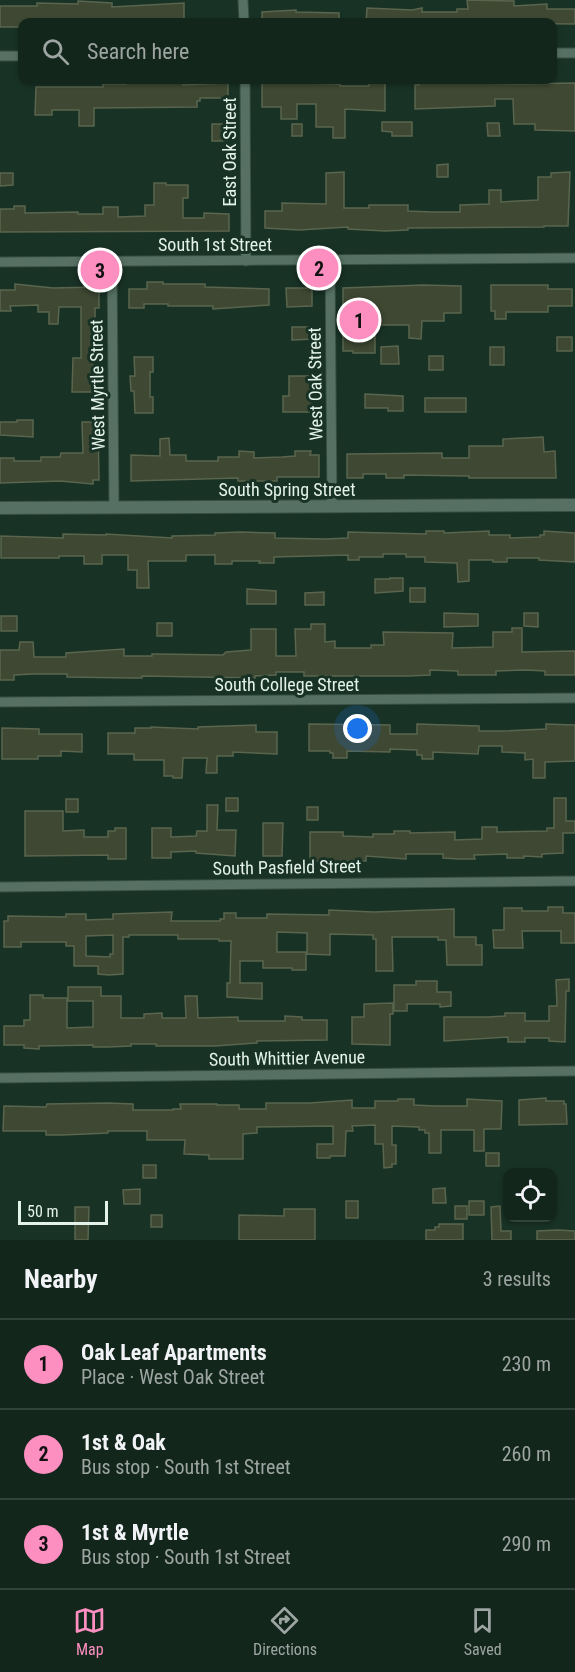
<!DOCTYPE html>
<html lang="en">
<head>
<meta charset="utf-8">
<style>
	:root { --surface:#13261c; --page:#1c2e25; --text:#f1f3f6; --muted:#9da5a3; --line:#32433b; --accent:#fd8ec0 }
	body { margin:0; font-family:"Roboto Condensed",sans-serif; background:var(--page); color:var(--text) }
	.controls { position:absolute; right:18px; bottom:18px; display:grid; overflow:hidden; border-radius:12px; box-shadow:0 2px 4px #0004 }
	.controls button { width:54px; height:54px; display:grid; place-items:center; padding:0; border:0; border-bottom:2px solid var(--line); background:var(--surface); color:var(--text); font:30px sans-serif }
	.scale { position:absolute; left:18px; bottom:15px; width:90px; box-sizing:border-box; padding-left:6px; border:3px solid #e3f2ea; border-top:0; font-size:16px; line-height:21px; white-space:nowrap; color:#e3f2ea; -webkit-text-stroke:4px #193226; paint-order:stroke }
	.you { position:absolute; left:358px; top:729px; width:21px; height:21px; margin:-15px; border:4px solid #fff; border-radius:50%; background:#1a73e8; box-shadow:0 0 0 9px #1a73e833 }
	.badge { display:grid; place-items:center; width:39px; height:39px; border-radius:50%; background:var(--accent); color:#111; font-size:20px; font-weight:700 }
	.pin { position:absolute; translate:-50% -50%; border:3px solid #fff; box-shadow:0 2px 6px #0006 }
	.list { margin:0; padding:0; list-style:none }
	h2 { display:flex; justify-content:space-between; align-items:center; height:78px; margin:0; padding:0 24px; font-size:26px }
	h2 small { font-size:20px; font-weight:400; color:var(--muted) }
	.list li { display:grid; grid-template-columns:39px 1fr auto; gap:18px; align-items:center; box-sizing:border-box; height:90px; padding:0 24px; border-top:2px solid var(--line) }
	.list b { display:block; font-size:22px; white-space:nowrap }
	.list p { margin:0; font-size:20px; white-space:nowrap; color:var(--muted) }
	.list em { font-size:20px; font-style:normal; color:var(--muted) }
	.icon { flex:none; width:33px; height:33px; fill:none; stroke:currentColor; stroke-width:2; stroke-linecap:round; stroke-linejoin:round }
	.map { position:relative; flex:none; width:575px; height:1240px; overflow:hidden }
	.search { position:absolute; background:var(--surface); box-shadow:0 2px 4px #0004; left:18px; right:18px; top:18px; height:66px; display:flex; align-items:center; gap:15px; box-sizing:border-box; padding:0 21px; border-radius:12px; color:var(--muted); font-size:22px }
	.sheet { height:348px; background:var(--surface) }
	nav { display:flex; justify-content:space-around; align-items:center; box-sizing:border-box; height:84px; border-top:2px solid var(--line); background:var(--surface); font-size:16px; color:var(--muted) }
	nav a { display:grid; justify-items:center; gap:3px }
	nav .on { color:var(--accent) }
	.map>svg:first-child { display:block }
</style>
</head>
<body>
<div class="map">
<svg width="575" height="1240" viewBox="0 0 575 1240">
	<rect width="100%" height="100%" fill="#193226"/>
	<!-- building -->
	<g fill="#3e4832" stroke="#5a654e" stroke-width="1.5" fill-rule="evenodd">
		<path d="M467,0L514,1V6L547,4V9H575V24L366,22L367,8L412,10L422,8V12H457V9H468Z"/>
		<path d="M78,1L112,3V7L184,3V22H22V27H0V6H37V3L78,4Z"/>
		<path d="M296,10V12L339,13V22H262V12Z"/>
		<path d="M125,80H183V85L228,83V98H200V101H197V107L94,108V126H79V110H52V115H35L36,87H103V84H126Z"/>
		<path d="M419,80H470V83L517,84L575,83V131L535,130V124H514L513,99H495V106L415,109V85H419Z"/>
		<path d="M262,82L340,84V86H369V82H385V111L345,109V138H333V127H316V104H297V119H281V107H262Z"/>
		<path d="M382,122H412V136H392V132L382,131Z"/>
		<path d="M487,123H499L500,136H488Z"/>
		<rect x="212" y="124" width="15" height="17"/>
		<rect x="292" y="124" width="10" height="12"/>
		<path d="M448,164V177H437V165Z"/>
		<path d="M344,172V208H369V205H408V211L432,212H460V205L489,204V190H501V202L538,200V177H551V173L570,172L568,226H544V227L408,228V230L385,231L348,229V227L299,230L265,228V211H282V203L326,204V173Z"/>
		<path d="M0,173H13V185L0,186Z"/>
		<path d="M154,183H166V185H188V198H183V218H204V213L229,214V231L0,232V209H14V206H25V213L78,212V214H103V207H118V217L145,216V205H154Z"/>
		<path d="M147,282H163V284H205V287L269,289V305L213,309V306H168V304H144V308H129V289H147Z"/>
		<path d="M15,284L53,288L99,287V308H95V347H93L92,392H72L73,358H81V307H59L58,324H49V312H38V305L10,306L11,311H0V290H15Z"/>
		<path d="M423,285L461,286V313H444V321H422L421,339L409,338V325H375V353H353V351H343V288Z"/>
		<path d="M491,285H548V289H572V306H548V312H506V319H495V311H491Z"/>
		<path d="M286,288H312V306L287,307Z"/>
		<path d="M292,327H313V339L292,340Z"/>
		<rect x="557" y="337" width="15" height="14"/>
		<path d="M398,346L399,364H381V347Z"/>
		<rect x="490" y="347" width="14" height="18"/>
		<rect x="429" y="356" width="14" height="14"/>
		<path d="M134,357H153V372H150V397H153V413H135L134,391H131L130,376H135Z"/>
		<path d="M289,376H311L312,412H283V396H289Z"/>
		<path d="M365,394L403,396V411H388V408H365Z"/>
		<rect x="425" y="398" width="41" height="14"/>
		<path d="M17,420H33V437L0,435V422H17Z"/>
		<path d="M82,422H98L99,480H93V484L60,481L0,483V458H14V461H41V457H60L61,453H83Z"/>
		<path d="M543,437L544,452L555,451L556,478H469V476L404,475V478H386V474H363V478H347V454L442,453V458H469V446H503V439Z"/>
		<path d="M169,438L170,455H186V461H218V457H239V451L254,452V458L282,457L295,456V451H311L310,455H319V477H277V481H238V478L131,481V455L160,456V439Z"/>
		<path d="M426,531H444V533L489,531V535H510V538L540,537V535H544V531L575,533V562L539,560V558H507V562H493V560H469V581L458,582L457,563L425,562V557H406V554H383V557H359V560H348V555L274,557V563H259L260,561H232V564H215V555H186V561H148L149,588H137V570H128V555H102V564H84V556H59V558H1V536L63,538V534L106,535V534L172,538V536L215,535V533L240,532L275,533V538L325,539L348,538V532L426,534Z"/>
		<path d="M390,578H403V591L375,593V579H390Z"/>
		<rect x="410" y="588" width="15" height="14"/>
		<path d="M247,589L276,591V604H247Z"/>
		<path d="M324,592V605H305V593Z"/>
		<path d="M444,613L478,614V626L444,627Z"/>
		<path d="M524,613H538V627L524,626Z"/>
		<rect x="1" y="616" width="16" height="15"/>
		<rect x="157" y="623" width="15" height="13"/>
		<path d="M311,624H325V642L335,641V648H371V645H384L383,632L453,633L452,648L493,647V632H512V628H522V652L575,651V675H545V671L526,670L496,671V675H458V671L430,670V675L408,676H304V672H276V675L255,676V678L142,676V678H130L67,677V674H33L14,675V680H0V650H19L20,642H33L34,657H66V653L124,649V656H152V654H156L223,655L226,652L251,650V629H276V656H296L295,629H311Z"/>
		<path d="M309,724L390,725V734H417V724L479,726V731H502L546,729V724L575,725V761L545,762V778H533V759L525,760V753L502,752V746H479L478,754L433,752V759H422V755H417V750L390,749V752L347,751V758H333V753H330V751H309Z"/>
		<path d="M256,725V732H277V754L233,752V756H217V773H206L207,758H183L182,778H173V776H164V760H134V754H108V733H135V728H151V727L198,729V727Z"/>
		<path d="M2,728L39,729V734H82V752L61,751V756H38V759H2Z"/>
		<rect x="226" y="798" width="12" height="13"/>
		<path d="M554,798H566V821H575V833H563V853L542,854V857L524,856V858H507V854L474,855L475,859H459L443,858V854H406V859L366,856V861H310V832H343V836L373,837V834H394V831H410V833L455,832V840L482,839V827H497V832L547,831V828H554Z"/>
		<rect x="66" y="799" width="12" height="13"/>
		<path d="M207,805H218L217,830H236L235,856L196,853V851L171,852V858H152V828H171V837L196,836L197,831H207Z"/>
		<rect x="307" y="807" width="11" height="13"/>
		<path d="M25,811H63V831L84,830V837H108V831H115V828H126V859H108V855L25,856Z"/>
		<path d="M263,823H283L282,856H263Z"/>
		<path d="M548,907H563V913H575V943H561V931H522L523,948H494L493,930H504V908H522V911H548Z"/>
		<path d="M454,909V937H476V945H482V965H447L446,940H438V937H392L393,971H376V939H373V935L330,934V955L307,954V933L277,932V952H306V970H292V968H263V961H240V983H262V999L227,997V983H230L231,941H219V939H178V935H129V937H123V974L109,975L98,974V966H74V946H66V942H21V947H4V921H8V916L66,917V914H86V920L113,919V914L172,912L171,921H220V919H224V913H236V918H267V914L329,915V910L374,912ZM113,935V954H110V957L86,956V936Z"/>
		<path d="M569,979V991H566L565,1042L549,1041V1038H525V1042H508V1037L444,1041V1017H488L505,1016V1013H525V1021H549V1006H557L556,980Z"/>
		<path d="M416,981H437V992H451V1006L440,1007V1004H407V1011H394V985H416Z"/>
		<path d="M68,987H101V996H121V1018H144V1014L162,1013V1018H186L185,996H197L198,1018L238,1017V1021H285V1016L302,1017V1020H327V1040L257,1041V1043L215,1046H156V1044H131V1046L108,1047H93V1045L39,1046V1049L24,1048V1045H4V1026H24V1020H30V995H43V998H67V1028L93,1027V1001H68Z"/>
		<path d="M393,1003V1014H390V1045L352,1044V1017H364V1004Z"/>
		<path d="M546,1098V1101H564V1104H566L567,1124L519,1125V1100Z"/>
		<path d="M398,1099H414V1105L435,1106H467V1099L502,1101L501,1129H484V1151H474V1130H441V1153H429V1133H425V1130H419V1127L392,1126V1145H396V1164H392V1167L384,1168L383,1144H375V1125L352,1126L353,1131H346L345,1156H330V1158H317V1144H333V1126L257,1127V1133L243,1134V1159H209V1155L184,1154L185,1140H147V1131H108V1133L62,1135H46V1131H3L4,1106L46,1107L47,1104L108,1103L133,1104V1110H173V1109H181L180,1104H217V1105H239V1109H266V1103H310L352,1100V1108H375V1101H398Z"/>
		<rect x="486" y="1153" width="13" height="13"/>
		<rect x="143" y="1165" width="13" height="13"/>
		<path d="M445,1188L446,1203H433V1189Z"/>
		<path d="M140,1189V1204H124L123,1190Z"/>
		<rect x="346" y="1201" width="12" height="17"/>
		<rect x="469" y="1201" width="15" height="14"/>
		<rect x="455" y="1206" width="12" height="13"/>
		<path d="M500,1206L501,1231H511V1240H492L491,1207Z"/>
		<path d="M75,1207H89L88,1240H75Z"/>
		<path d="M284,1209H315V1240H239V1215L284,1216Z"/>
		<rect x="151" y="1215" width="11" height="12"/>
		<path d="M439,1224H463V1240H426V1230H435V1227H439Z"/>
		<path d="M558,1230L575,1231V1240H537V1231Z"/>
	</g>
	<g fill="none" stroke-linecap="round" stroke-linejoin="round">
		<defs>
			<g id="minor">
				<path d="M243,0L244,22"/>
				<path d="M552,53H575"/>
				<path d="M0,56H22"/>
				<path d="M245,80L246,261"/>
				<path d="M330,260L332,507"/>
				<path d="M0,262L575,258"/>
				<path d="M112,262L114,508"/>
				<path d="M0,702L575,698"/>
				<path d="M0,887L575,881"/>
				<path d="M0,1078L575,1071"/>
			</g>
			<path id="tertiary" d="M0,508L575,505"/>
		</defs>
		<!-- minor casing -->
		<use href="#minor" stroke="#384e44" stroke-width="11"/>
		<!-- tertiary casing -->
		<use href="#tertiary" stroke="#384e44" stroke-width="14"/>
		<!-- minor -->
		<use href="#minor" stroke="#567163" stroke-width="9"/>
		<!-- tertiary -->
		<use href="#tertiary" stroke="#567163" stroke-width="12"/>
	</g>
	<g text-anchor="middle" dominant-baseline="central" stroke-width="6" stroke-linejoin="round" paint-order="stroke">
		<!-- street labels -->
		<g font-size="18" fill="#e3f2ea" stroke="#193226">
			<text transform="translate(229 152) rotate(-90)">East Oak Street</text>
			<text x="215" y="244">South 1st Street</text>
			<text transform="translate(315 384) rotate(-91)">West Oak Street</text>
			<text transform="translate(97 385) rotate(-91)">West Myrtle Street</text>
			<text x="287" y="489">South Spring Street</text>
			<text x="287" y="684">South College Street</text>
			<text transform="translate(287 867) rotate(-1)">South Pasfield Street</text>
			<text transform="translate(287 1058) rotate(-1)">South Whittier Avenue</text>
		</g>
	</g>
</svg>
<div class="controls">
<button><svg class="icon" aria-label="locate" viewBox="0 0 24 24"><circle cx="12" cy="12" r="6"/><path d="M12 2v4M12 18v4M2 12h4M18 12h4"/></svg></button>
</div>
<div class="scale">50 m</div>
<div class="you"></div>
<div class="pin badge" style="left:359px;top:320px">1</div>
<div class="pin badge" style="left:319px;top:268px">2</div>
<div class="pin badge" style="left:100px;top:270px">3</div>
<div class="search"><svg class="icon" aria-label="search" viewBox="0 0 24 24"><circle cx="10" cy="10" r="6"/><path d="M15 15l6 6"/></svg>Search here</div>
</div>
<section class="sheet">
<h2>Nearby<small>3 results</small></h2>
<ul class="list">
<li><span class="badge">1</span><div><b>Oak Leaf Apartments</b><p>Place · West Oak Street</p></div><em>230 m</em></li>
<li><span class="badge">2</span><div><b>1st &amp; Oak</b><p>Bus stop · South 1st Street</p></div><em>260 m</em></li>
<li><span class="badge">3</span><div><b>1st &amp; Myrtle</b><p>Bus stop · South 1st Street</p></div><em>290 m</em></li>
</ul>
</section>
<nav>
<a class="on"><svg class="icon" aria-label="map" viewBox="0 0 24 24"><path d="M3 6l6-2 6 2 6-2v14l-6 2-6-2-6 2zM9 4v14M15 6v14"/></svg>Map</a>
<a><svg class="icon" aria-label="directions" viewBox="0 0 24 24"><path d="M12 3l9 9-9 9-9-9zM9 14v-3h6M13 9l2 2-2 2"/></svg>Directions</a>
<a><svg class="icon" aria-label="saved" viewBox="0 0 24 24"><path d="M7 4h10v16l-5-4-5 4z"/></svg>Saved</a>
</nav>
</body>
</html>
